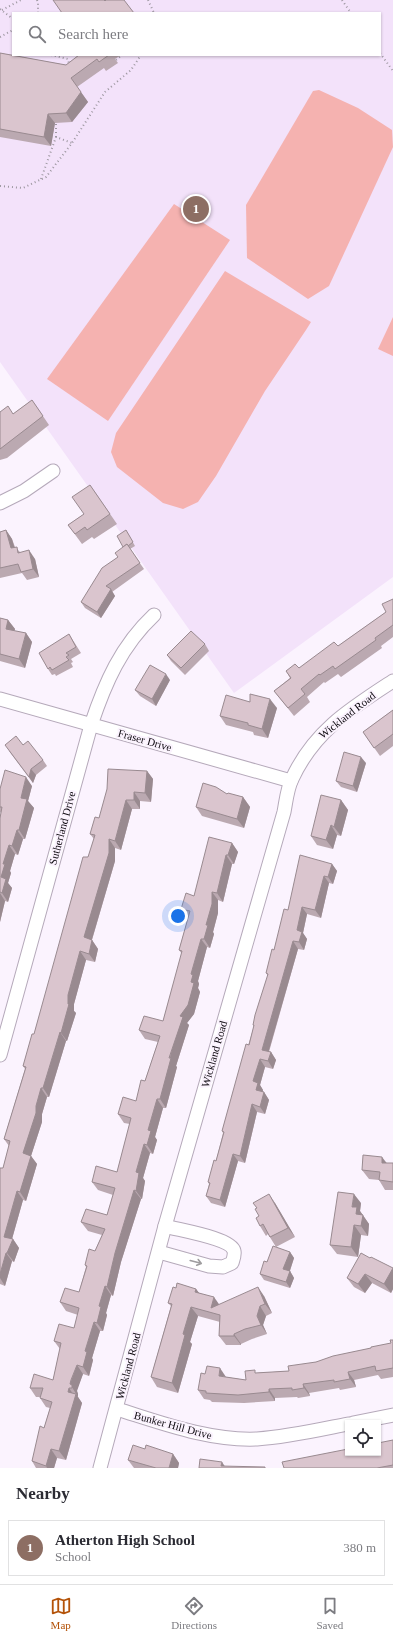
<!DOCTYPE html>
<html lang="en">
<head>
<meta charset="utf-8">
<style>
	:root { --surface:#fff; --page:#f2f2f3; --text:#2b2b33; --muted:#7c7c81; --line:#e1e1e2; --accent:#b45309 }
	body { margin:0; font-family:"Times New Roman",serif; background:var(--page); color:var(--text) }
	.controls { position:absolute; right:12px; bottom:12px; display:grid; overflow:hidden; border-radius:0px; box-shadow:0 1px 3px #0004 }
	.controls button { width:36px; height:36px; display:grid; place-items:center; padding:0; border:0; border-bottom:1px solid var(--line); background:var(--surface); color:var(--text); font:20px sans-serif }
	.you { position:absolute; left:178px; top:916px; width:14px; height:14px; margin:-10px; border:3px solid #fff; border-radius:50%; background:#1a73e8; box-shadow:0 0 0 6px #1a73e833 }
	.badge { display:grid; place-items:center; width:26px; height:26px; border-radius:50%; background:var(--accent); color:#fff; font-size:13px; font-weight:700 }
	.pin { position:absolute; translate:-50% -50%; border:2px solid #fff; box-shadow:0 1px 4px #0006 }
	.list { margin:0; padding:0; list-style:none }
	h2 { display:flex; justify-content:space-between; align-items:center; height:52px; margin:0; padding:0 16px; font-size:17px }
	h2 small { font-size:13px; font-weight:400; color:var(--muted) }
	.list li { display:grid; grid-template-columns:26px 1fr auto; gap:12px; align-items:center; box-sizing:border-box; height:56px; margin:0 8px 8px; padding:0 8px; border:1px solid var(--line); border-radius:0px }
	.list b { display:block; font-size:15px; white-space:nowrap }
	.list p { margin:0; font-size:13px; white-space:nowrap; color:var(--muted) }
	.list em { font-size:13px; font-style:normal; color:var(--muted) }
	.icon { flex:none; width:22px; height:22px; fill:none; stroke:currentColor; stroke-width:2; stroke-linecap:round; stroke-linejoin:round }
	.map { position:relative; flex:none; width:393px; height:1468px; overflow:hidden }
	.search { position:absolute; background:var(--surface); box-shadow:0 1px 3px #0004; left:12px; right:12px; top:12px; height:44px; display:flex; align-items:center; gap:10px; box-sizing:border-box; padding:0 14px; border-radius:0px; color:var(--muted); font-size:15px }
	.sheet { height:116px; background:var(--surface) }
	nav { display:flex; justify-content:space-around; align-items:center; box-sizing:border-box; height:56px; border-top:1px solid var(--line); background:var(--surface); font-size:11px; color:var(--muted) }
	nav a { display:grid; justify-items:center; gap:2px }
	nav .on { color:var(--accent) }
	.map>svg:first-child { display:block }
</style>
</head>
<body>
<div class="map">
<svg width="393" height="1468" viewBox="0 0 393 1468">
	<rect width="100%" height="100%" fill="#fbf3fe"/>
	<!-- built -->
	<path fill="#f3e2fa" fill-rule="evenodd" d="M0,0H393V577L234,693L0,362ZM13,13H380V55H13Z"/>
	<!-- green -->
	<g fill="#f5b2b0">
		<path d="M319,90L358,108L392,130L393,147L329,286L308,299L247,258L246,205L313,91Z"/>
		<path d="M174,204L230,240L108,421L47,379Z"/>
		<path d="M225,271L311,322L306,330L265,391L216,476L198,502L183,509L163,503L117,467L111,452L116,433Z"/>
		<path d="M393,317V356L378,349Z"/>
	</g>
	<g fill="none" stroke-linecap="round" stroke-linejoin="round">
		<defs>
			<g id="minor">
				<path d="M0,503L24,491L53,471"/>
				<path d="M0,699L291,781"/>
				<path d="M0,1055L91,725C105,683 121,646 154,615"/>
				<path d="M159,1252L209,1266L223,1267L232,1263C233,1260 235,1255 234,1251C231,1238 178,1230 165,1226"/>
				<path d="M117,1409C162,1423 209,1441 257,1439C288,1437 318,1430 348,1424"/>
				<path d="M353,1423L393,1415"/>
				<path d="M100,1468L165,1226L284,812C286,802 287,789 292,779C314,731 350,709 393,681"/>
			</g>
		</defs>
		<!-- minor casing -->
		<use href="#minor" stroke="#b5a9ba" stroke-width="15"/>
		<!-- path -->
		<g stroke="#9d97a0" stroke-width="2" stroke-dasharray="1 3" stroke-linecap="butt">
			<path d="M37,0L38,3V13"/>
			<path d="M148,0L154,13"/>
			<path d="M342,0L351,13"/>
			<path d="M0,9L13,19"/>
			<path d="M2,10L21,0"/>
			<path d="M0,37L13,30"/>
			<path d="M380,53L393,71"/>
			<path d="M51,55L68,59L69,64"/>
			<path d="M116,60L122,55"/>
			<path d="M56,137V123"/>
			<path d="M41,179L56,137L72,143"/>
			<path d="M0,186L23,188L46,177L72,143L105,92L131,70L141,55"/>
		</g>
		<!-- minor -->
		<use href="#minor" stroke="#fff" stroke-width="13"/>
	</g>
	<!-- wall -->
	<g fill="#bba9b1">
		<path d="M0,53L66,65L79,55H121L115,59L118,63L106,71L104,68L77,87L88,102L72,122L55,123L51,146L0,137Z"/>
		<path d="M32,400L49,425L7,458L0,460V412L13,414Z"/>
		<path d="M90,485L117,524L94,539L92,537L82,544L68,525L84,514Z"/>
		<path d="M6,530L12,539L15,547L20,552L35,559L39,577L27,580L22,573L0,578V532Z"/>
		<path d="M126,530L135,546L130,549L144,569L112,592L115,596L101,618L85,608L81,602L118,557L123,547Z"/>
		<path d="M393,599V637L381,646L382,648L341,677L338,674L325,683L324,682L307,697L310,702L294,716L274,691L290,678L286,671L299,668L338,646L386,612Z"/>
		<path d="M0,618L8,620L15,629L14,631L26,633L32,642L25,668L0,661Z"/>
		<path d="M69,634L81,653L71,659L73,662L71,663L73,667L56,676L55,674L52,675L48,669Z"/>
		<path d="M205,644L209,651L185,675L171,661L167,655Z"/>
		<path d="M170,680L156,706L140,696L135,690Z"/>
		<path d="M250,702L277,708L268,738L254,735L253,732L226,725L220,716Z"/>
		<path d="M393,710V746L380,756L363,732Z"/>
		<path d="M23,745L43,760L47,766L36,775L33,783L9,751Z"/>
		<path d="M366,763L357,792L341,787L336,781Z"/>
		<path d="M147,771L153,779L151,802L140,801V809H132L121,850L115,848V861L92,940L98,949L95,962L86,960L74,1004V1011L76,1013L67,1041H66L49,1097H47L42,1114V1122L31,1156L37,1164L26,1201L23,1200L12,1239H13L19,1248L14,1262L12,1261L5,1286L0,1284V1168H3L9,1146L4,1139L25,1069L23,1066L34,1034L94,839L90,834L99,818Z"/>
		<path d="M32,786L28,801L34,808L25,839H23L18,855L15,854L10,871L11,873L8,883L12,888L8,902L5,901L0,922V818L1,813L0,812V789Z"/>
		<path d="M227,794L243,797L250,807L244,828L202,816L196,807Z"/>
		<path d="M341,800L348,810L341,836L337,835L333,849L317,845L311,836Z"/>
		<path d="M232,843L238,852L234,864H232L223,902L218,900V913L213,932L214,934L210,948L207,947L198,981L199,984L198,988L200,992L194,1014L187,1023L189,1025L176,1066L177,1067L166,1108H163L155,1137L157,1140L153,1154L150,1153L143,1178L145,1181L142,1199H141L121,1262L113,1296L111,1295L106,1313L107,1315L103,1331H100L92,1358L93,1360L89,1376L83,1374L77,1389V1391L78,1394V1397L82,1403L66,1460L57,1458L54,1468H36L32,1461L44,1428L50,1408L46,1407L40,1398V1397H36L30,1388L53,1380L60,1349L54,1341L74,1328L78,1315L66,1311L60,1302L79,1292L86,1267L85,1265L95,1251L102,1235L88,1231L81,1222L107,1215L113,1195L98,1190L92,1182L117,1172L130,1124L124,1123L118,1114L136,1101L145,1081L158,1042L145,1039L139,1030L163,1021L182,954L179,950L188,918L181,909L194,896Z"/>
		<path d="M332,864L337,871L333,884L329,883L321,918L307,914L303,933L307,939L304,950L298,949L269,1052H271L276,1060L273,1069L265,1067L260,1085L263,1090V1092H264L269,1100L265,1114L257,1112L245,1163L238,1161L225,1207L211,1203L206,1196L209,1184L208,1182L216,1161L223,1133L222,1131L254,1026L253,1025L268,976L266,973L288,910Z"/>
		<path d="M387,1163H393V1190H385L379,1180L369,1179L362,1170Z"/>
		<path d="M253,1203H275L295,1237L276,1247L268,1234L266,1236L260,1226L259,1216L257,1208Z"/>
		<path d="M361,1203L360,1211L369,1224L368,1236L361,1235L358,1257L337,1254L330,1245Z"/>
		<path d="M290,1252L294,1258L290,1271L294,1278L290,1288L264,1280L260,1274L267,1262Z"/>
		<path d="M393,1269V1289L391,1293L372,1283L365,1293L354,1287L347,1278Z"/>
		<path d="M176,1288L196,1289L199,1293L219,1305L264,1296L272,1313L266,1316L263,1325L267,1334L252,1339L241,1344V1345H226L219,1336L220,1322L198,1316L190,1342L192,1344L178,1393L157,1387L151,1377L171,1306L168,1303Z"/>
		<path d="M393,1340V1377L381,1379L378,1375L354,1380L356,1387L340,1390L339,1388L309,1393L310,1396L298,1398L297,1397L275,1398V1401L244,1403L212,1402L210,1400L204,1399L198,1390L226,1377L246,1380L257,1373L289,1371L316,1362L391,1343Z"/>
		<path d="M393,1440V1468H284Z"/>
		<path d="M145,1449L173,1454L179,1463L178,1468H134L128,1460Z"/>
	</g>
	<!-- shaded-wall -->
	<g fill="#998a90">
		<path d="M81,92L88,102L72,122L66,113Z"/>
		<path d="M48,114L55,123L51,146L44,137Z"/>
		<path d="M6,530L12,539L17,557L11,548Z"/>
		<path d="M29,550L35,559L39,577L33,569Z"/>
		<path d="M111,589L115,596L101,618L97,612Z"/>
		<path d="M8,620L15,629L12,638L6,629Z"/>
		<path d="M26,633L32,642L25,668L19,659Z"/>
		<path d="M166,674L170,680L156,706L152,699Z"/>
		<path d="M270,699L277,708L268,738L262,729Z"/>
		<path d="M361,757L366,763L357,792L353,786Z"/>
		<path d="M31,769L36,775L33,783L29,777Z"/>
		<path d="M147,771L153,779L151,802L145,793Z"/>
		<path d="M26,777L32,786L28,801L34,808L25,839L19,830L21,798Z"/>
		<path d="M134,792L140,801V809L134,800Z"/>
		<path d="M243,797L250,807L244,828L237,819Z"/>
		<path d="M126,800L132,809L121,850L115,841Z"/>
		<path d="M341,800L348,810L341,836L334,827Z"/>
		<path d="M331,825L337,835L333,849L326,840Z"/>
		<path d="M17,830L23,839L18,855L12,846Z"/>
		<path d="M109,839L115,848V861L90,946L84,937Z"/>
		<path d="M232,843L238,852L234,864L228,855Z"/>
		<path d="M9,845L15,854L10,871L11,873L8,883L12,888L8,902L2,893L1,877L3,864Z"/>
		<path d="M226,855L232,864L223,902L217,893Z"/>
		<path d="M332,864L337,871L333,884L328,877Z"/>
		<path d="M324,876L329,883L321,918L315,910Z"/>
		<path d="M212,892L218,900V913L213,932L214,934L210,948L204,939L206,925Z"/>
		<path d="M0,893L5,901L0,922Z"/>
		<path d="M302,907L307,914L303,933L307,939L304,950L299,942L297,930Z"/>
		<path d="M201,939L207,947L198,981L199,984L198,988L200,992L194,1014L187,1023L189,1025L176,1066L177,1067L166,1108L160,1099L180,1016L191,982V974Z"/>
		<path d="M92,940L98,949L95,962L89,954Z"/>
		<path d="M293,941L298,949L267,1057L262,1050Z"/>
		<path d="M80,951L86,960L74,1004V1011L76,1013L67,1041L61,1033L68,1004V995Z"/>
		<path d="M60,1032L66,1041L49,1097L43,1088Z"/>
		<path d="M271,1052L276,1060L273,1069L268,1061Z"/>
		<path d="M260,1059L265,1067L260,1085L263,1090L261,1097L256,1090L253,1081Z"/>
		<path d="M41,1088L47,1097L42,1114V1122L31,1156L37,1164L26,1201L20,1192L23,1153Z"/>
		<path d="M264,1092L269,1100L265,1114L260,1107Z"/>
		<path d="M157,1099L163,1108L155,1137L157,1140L153,1154L147,1145L148,1130Z"/>
		<path d="M252,1104L257,1112L245,1163L240,1156Z"/>
		<path d="M144,1144L150,1153L143,1178L145,1181L142,1199L136,1191V1172Z"/>
		<path d="M233,1154L238,1161L225,1207L220,1200Z"/>
		<path d="M382,1157L389,1166L382,1163Z"/>
		<path d="M134,1190L141,1199L121,1262L113,1296L107,1287L115,1253Z"/>
		<path d="M17,1191L23,1200L10,1246L4,1237Z"/>
		<path d="M269,1194L275,1203L295,1237L288,1228Z"/>
		<path d="M354,1194L361,1203L360,1211L369,1224L368,1236L361,1226L352,1207Z"/>
		<path d="M354,1225L361,1235L358,1257L351,1247Z"/>
		<path d="M13,1239L19,1248L14,1262L7,1253Z"/>
		<path d="M290,1252L294,1258L288,1276L283,1269Z"/>
		<path d="M6,1253L12,1261L5,1286L0,1278V1274Z"/>
		<path d="M393,1268V1289L391,1293L384,1284Z"/>
		<path d="M290,1271L294,1278L290,1288L286,1282Z"/>
		<path d="M365,1274L372,1283L365,1293L358,1284Z"/>
		<path d="M105,1286L111,1295L106,1313L107,1315L103,1331L97,1323L99,1306Z"/>
		<path d="M258,1287L264,1296L272,1313L265,1304Z"/>
		<path d="M196,1289L203,1298L195,1292Z"/>
		<path d="M214,1297L221,1307L211,1308Z"/>
		<path d="M260,1306L266,1316L263,1325L267,1334L261,1325L257,1316Z"/>
		<path d="M191,1307L198,1316L190,1342L192,1344L178,1393L172,1383L183,1334Z"/>
		<path d="M94,1322L100,1331L92,1358L93,1360L89,1376L83,1367L85,1351Z"/>
		<path d="M234,1334L241,1344V1345L234,1336Z"/>
		<path d="M77,1365L83,1374L77,1391L78,1394V1397L70,1384Z"/>
		<path d="M220,1368L226,1377L219,1376Z"/>
		<path d="M348,1372L354,1380L356,1387L350,1379Z"/>
		<path d="M303,1384L309,1393L310,1396L304,1388Z"/>
		<path d="M69,1388L75,1397L68,1392Z"/>
		<path d="M269,1389L275,1398V1401L269,1392Z"/>
		<path d="M76,1394L82,1403L66,1460L59,1451Z"/>
		<path d="M51,1449L57,1458L54,1468H47L46,1466Z"/>
		<path d="M173,1454L179,1463L178,1468H169Z"/>
		<path d="M222,1462L226,1468L221,1466Z"/>
	</g>
	<!-- building -->
	<g fill="#dac5ce" stroke="#998a90">
		<path d="M53,0H104L105,1L106,0H124L134,13H62Z"/>
		<path d="M0,53L66,65L79,55H109L99,62L97,59L71,78L81,92L66,113L48,114L44,137L0,129Z"/>
		<path d="M32,400L43,416L0,449V412L8,406L13,414Z"/>
		<path d="M90,485L110,514L87,530L85,527L75,534L68,525L84,514L72,497Z"/>
		<path d="M6,530L11,548L17,547L18,553L29,550L33,569L21,572L18,564L0,568V532Z"/>
		<path d="M126,530L133,542L128,546L127,544L123,547L117,536Z"/>
		<path d="M127,544L140,563L106,586L111,589L97,612L81,602L102,568L118,557L115,553Z"/>
		<path d="M393,599V625L375,638L376,640L335,669L333,666L320,675L319,674L301,689L305,694L288,708L274,691L291,678L286,671L295,664L299,668L334,642L338,646L386,612L382,604Z"/>
		<path d="M0,618L8,620L6,629L26,633L19,659L0,654Z"/>
		<path d="M191,631L205,644L181,668L167,655Z"/>
		<path d="M69,634L76,647L66,653L69,655L66,657L69,660L52,670L50,667L48,669L39,653Z"/>
		<path d="M150,665L166,674L152,699L135,690Z"/>
		<path d="M250,694L270,699L262,729L248,725V723L220,716L226,695L250,702Z"/>
		<path d="M393,710V734L374,748L363,732Z"/>
		<path d="M16,736L23,745L28,741L43,760L31,769L29,777L5,745Z"/>
		<path d="M344,752L361,757L353,786L336,781Z"/>
		<path d="M108,769L147,771L145,793L134,792V800H126L115,841L109,839V853L84,937L92,940L89,954L80,951L68,995V1004H69L61,1033L60,1032L43,1088H41L36,1106V1113L23,1153L31,1156L20,1192L17,1191L4,1237L13,1239L7,1253H6L0,1274V1168H3L10,1141L4,1139L26,1067L23,1066L32,1034H34L83,857H88L95,835L90,834L95,817L99,818L107,789Z"/>
		<path d="M5,770L26,777L21,798L27,799L19,830H17L12,846L9,845L3,864H5L1,877L6,879L2,893L0,892V818L2,807H0V789Z"/>
		<path d="M203,783L216,787L227,794L228,793L243,797L237,819L196,807Z"/>
		<path d="M321,795L341,800L334,827L331,825L326,840L311,836Z"/>
		<path d="M209,837L232,843L228,855H226L217,893L212,892V904L206,925H208L204,939H201L191,974L193,975L191,982L194,983L188,1005L180,1016L183,1017L169,1058H171L160,1099H157L148,1130L151,1131L147,1145L144,1144L136,1172L139,1173L136,1191L134,1190L115,1253L107,1287L105,1286L99,1306L101,1307L97,1323L94,1322L85,1351L87,1352L83,1367L77,1365L71,1380L70,1384L72,1385V1388H69L68,1392L76,1394L59,1451L51,1449L46,1466L32,1461L40,1426L44,1428L52,1402L40,1398L43,1388H30L34,1374L53,1380L61,1343L54,1341L59,1324L74,1328L79,1308L60,1302L65,1288L79,1292L87,1266L85,1265L89,1249L95,1251L105,1229L81,1222L86,1209L107,1215L115,1188L92,1182L96,1166L117,1172L131,1118L118,1114L123,1097L136,1101L141,1080L145,1081L160,1036L139,1030L144,1016L163,1021L182,951L179,950L190,911L181,909L186,893L194,896Z"/>
		<path d="M300,855L332,864L328,877L324,876L315,910L302,907L297,930L302,932L299,942L293,941L262,1050L271,1052L268,1061L260,1059L253,1081L258,1083L256,1090L264,1092L260,1107L252,1104L240,1156L233,1154L220,1200L206,1196L210,1183L208,1182L214,1160L216,1161L224,1132L222,1131L246,1044L249,1045L254,1025H253L255,1015L268,974L266,973L272,949L274,950L284,909L288,910Z"/>
		<path d="M363,1155L382,1157V1163H393V1182L379,1180L380,1172L362,1170Z"/>
		<path d="M338,1192L354,1194L352,1207H357L356,1214L363,1215L361,1226L354,1225L351,1247L330,1245Z"/>
		<path d="M269,1194L288,1228L270,1237L263,1224L260,1226L256,1218L259,1216L255,1209L257,1208L253,1203Z"/>
		<path d="M273,1246L290,1252L283,1269L290,1271L286,1282L260,1274L264,1261L267,1262Z"/>
		<path d="M361,1253L370,1258L371,1257L393,1268L384,1284L365,1274L358,1284L347,1278Z"/>
		<path d="M177,1283L196,1289L195,1292L214,1297L211,1308L258,1287L265,1304L260,1306L257,1316L261,1325L245,1329L234,1334V1336H219L220,1315L191,1307L183,1334L185,1335L172,1383L151,1377L172,1304L168,1303L173,1287L176,1288Z"/>
		<path d="M390,1340H393V1368L376,1371L375,1366L348,1372L350,1379L334,1382V1380L303,1384L304,1388L292,1390V1388L269,1389V1392L238,1395L206,1393V1391L198,1390L201,1373L205,1374L207,1366L220,1368L219,1376L246,1380L245,1371L255,1370V1373L289,1371L288,1366L316,1362L333,1356L371,1348V1347L391,1343Z"/>
		<path d="M393,1440V1465L377,1468H284L282,1462L348,1449V1453H378V1443Z"/>
		<path d="M133,1445L145,1449L146,1445L173,1454L169,1468H156L128,1460Z"/>
		<path d="M200,1459L222,1462L221,1466L265,1467V1468H199Z"/>
	</g>
	<!-- one-way arrows -->
	<defs><path id="oneway-shaft" d="M-6 0H5M1.5-3L5.5 0L1.5 3" fill="none" stroke-width="1.6" stroke-linecap="round" stroke-linejoin="round"/></defs>
	<use stroke="#9f9d9f" href="#oneway-shaft" transform="translate(196 1262) rotate(15)"/>
	<g text-anchor="middle" dominant-baseline="central" stroke-width="4" stroke-linejoin="round" paint-order="stroke">
		<!-- street labels -->
		<g font-size="11" fill="#0e0a10" stroke="#fbf3fe">
			<text transform="translate(347 715) rotate(-38)">Wickland Road</text>
			<text transform="translate(145 740) rotate(16)">Fraser Drive</text>
			<text transform="translate(62 828) rotate(-75)">Sutherland Drive</text>
			<text transform="translate(214 1054) rotate(-74)">Wickland Road</text>
			<text transform="translate(128 1366) rotate(-75)">Wickland Road</text>
			<text transform="translate(173 1425) rotate(15)">Bunker Hill Drive</text>
		</g>
	</g>
</svg>
<div class="controls">
<button><svg class="icon" aria-label="locate" viewBox="0 0 24 24"><circle cx="12" cy="12" r="6"/><path d="M12 2v4M12 18v4M2 12h4M18 12h4"/></svg></button>
</div>
<div class="you"></div>
<div class="pin badge" style="left:196px;top:209px;background:#8d6e63">1</div>
<div class="search"><svg class="icon" aria-label="search" viewBox="0 0 24 24"><circle cx="10" cy="10" r="6"/><path d="M15 15l6 6"/></svg>Search here</div>
</div>
<section class="sheet">
<h2>Nearby<small></small></h2>
<ul class="list">
<li><span class="badge" style="background:#8d6e63">1</span><div><b>Atherton High School</b><p>School</p></div><em>380 m</em></li>
</ul>
</section>
<nav>
<a class="on"><svg class="icon" aria-label="map" viewBox="0 0 24 24"><path d="M3 6l6-2 6 2 6-2v14l-6 2-6-2-6 2zM9 4v14M15 6v14"/></svg>Map</a>
<a><svg class="icon" aria-label="directions" viewBox="0 0 24 24"><path d="M12 3l9 9-9 9-9-9zM9 14v-3h6M13 9l2 2-2 2"/></svg>Directions</a>
<a><svg class="icon" aria-label="saved" viewBox="0 0 24 24"><path d="M7 4h10v16l-5-4-5 4z"/></svg>Saved</a>
</nav>
</body>
</html>
